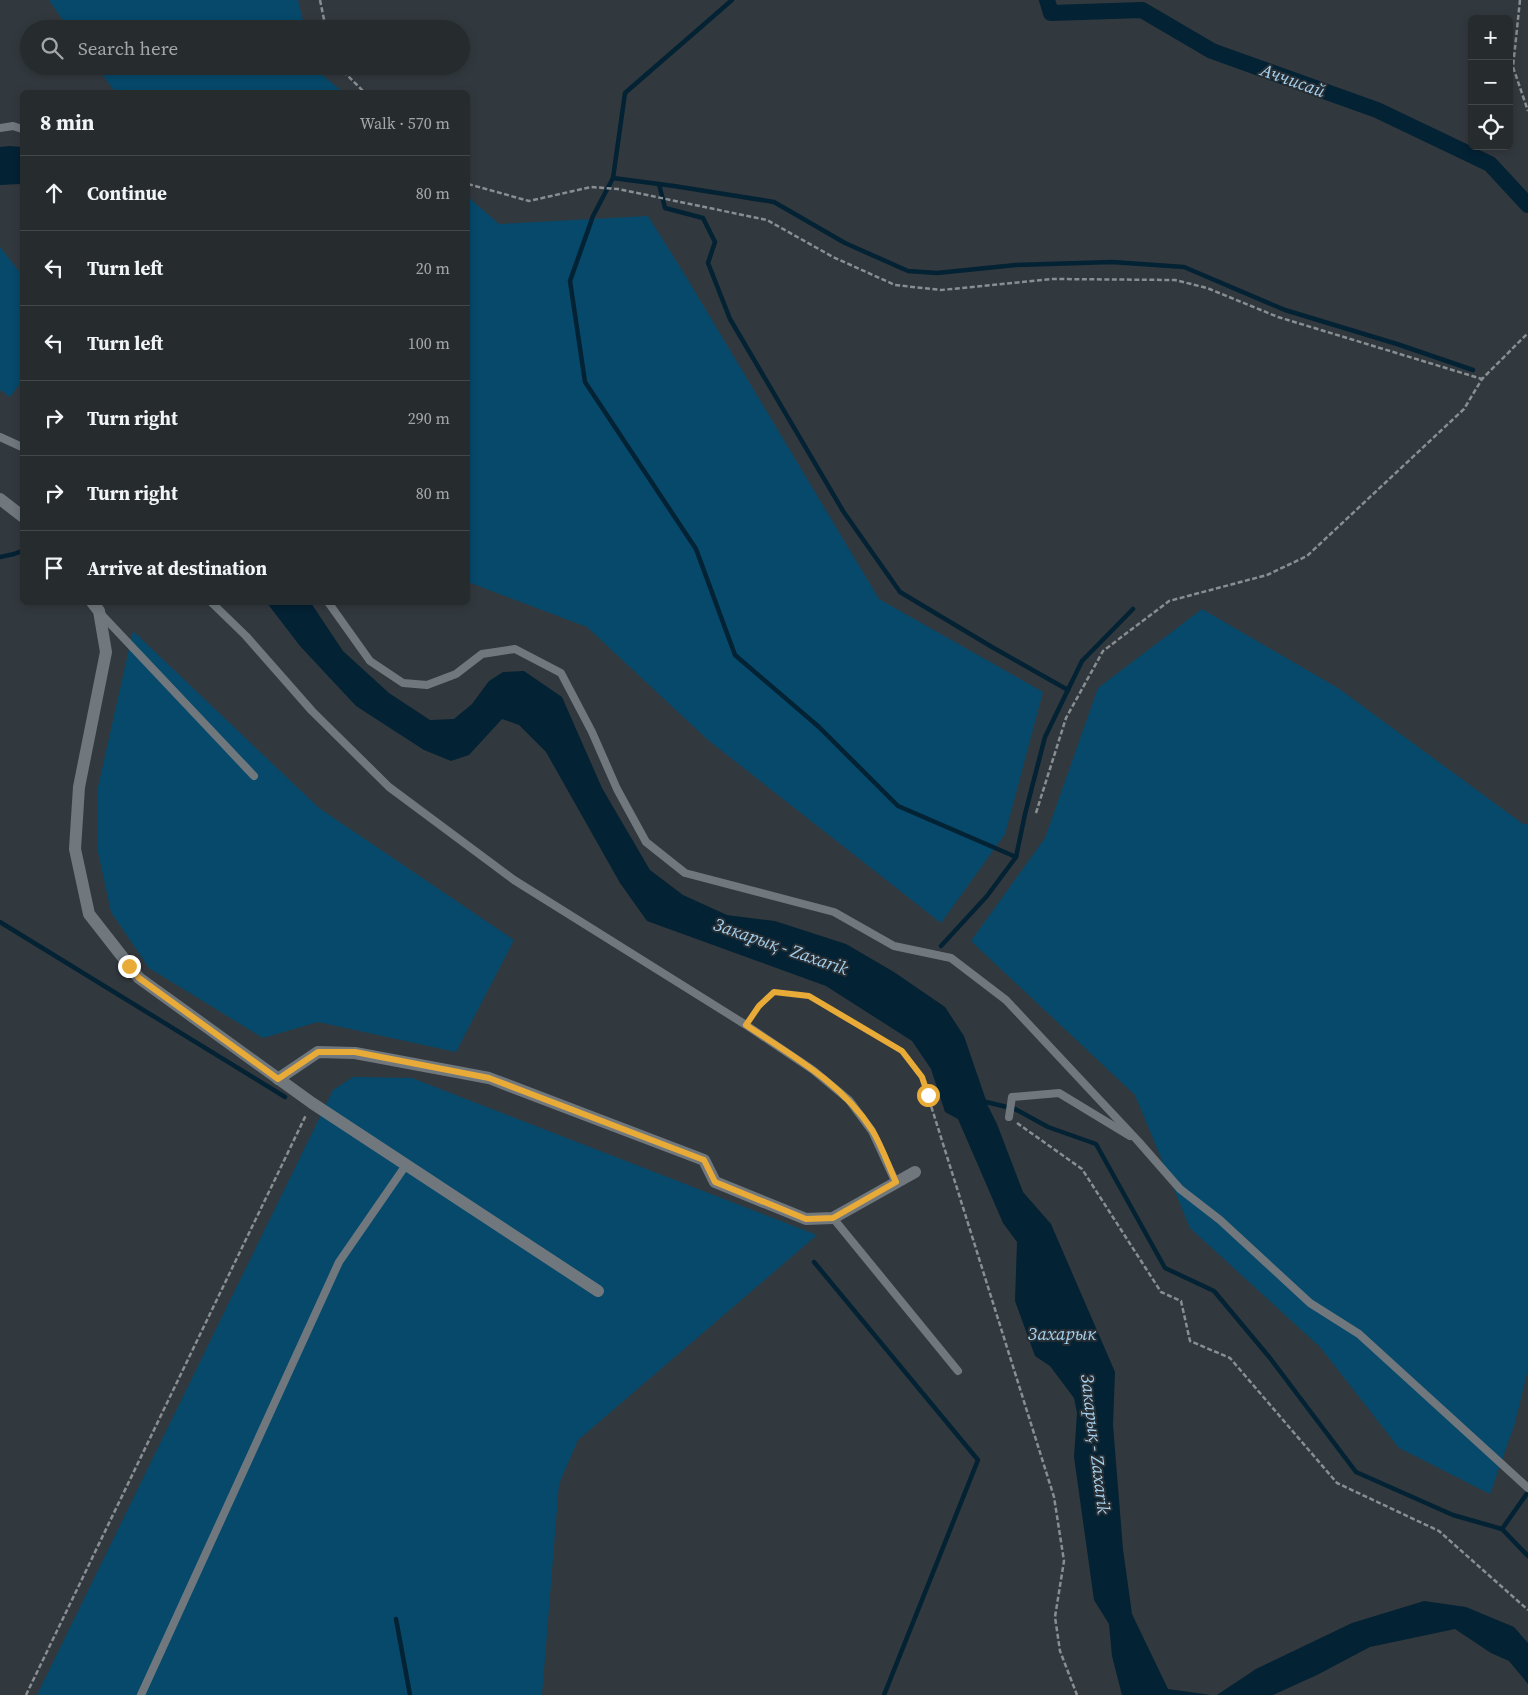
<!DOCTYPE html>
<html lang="en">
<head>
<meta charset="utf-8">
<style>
	:root { --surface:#262b2e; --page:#32373a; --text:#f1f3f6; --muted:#a4a7aa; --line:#42474a }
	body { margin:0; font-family:"Source Serif 4",serif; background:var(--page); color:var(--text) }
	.controls { position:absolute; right:15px; top:15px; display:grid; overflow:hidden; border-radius:8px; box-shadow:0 2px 8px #0003 }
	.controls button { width:45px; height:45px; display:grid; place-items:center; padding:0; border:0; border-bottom:1px solid var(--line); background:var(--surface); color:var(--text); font:25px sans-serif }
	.stop { position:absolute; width:15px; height:15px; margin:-11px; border:4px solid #e9ab38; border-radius:50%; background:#fff }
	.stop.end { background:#e9ab38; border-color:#fff; box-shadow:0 1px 5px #0008 }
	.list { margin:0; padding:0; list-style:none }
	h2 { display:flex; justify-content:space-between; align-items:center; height:65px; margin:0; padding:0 20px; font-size:21px }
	h2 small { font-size:16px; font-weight:400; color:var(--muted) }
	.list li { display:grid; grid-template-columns:32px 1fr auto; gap:15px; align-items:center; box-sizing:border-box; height:75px; padding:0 20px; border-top:1px solid var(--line) }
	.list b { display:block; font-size:19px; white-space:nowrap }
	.list em { font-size:16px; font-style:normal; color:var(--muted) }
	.icon { flex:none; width:28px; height:28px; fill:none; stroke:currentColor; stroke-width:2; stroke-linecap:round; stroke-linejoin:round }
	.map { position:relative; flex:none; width:1528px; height:1695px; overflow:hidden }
	.search { position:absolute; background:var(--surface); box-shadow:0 2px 8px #0003; left:20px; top:20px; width:450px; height:55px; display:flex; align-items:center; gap:12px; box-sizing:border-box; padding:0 18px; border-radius:28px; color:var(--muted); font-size:19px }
	.panel { position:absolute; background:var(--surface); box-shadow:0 2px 8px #0003; left:20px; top:90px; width:450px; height:515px; border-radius:8px }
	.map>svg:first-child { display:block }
</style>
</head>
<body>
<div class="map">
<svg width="1528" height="1695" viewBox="0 0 1528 1695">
	<rect width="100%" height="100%" fill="#32393e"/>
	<!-- green -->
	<g fill="#06496b">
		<path d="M49,0H298L305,29H69Z"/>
		<path d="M96,66H314L315,69L343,92H115Z"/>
		<path d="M468,197L499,224L648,216L685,275L879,599L1043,692L1005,834L941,923L708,740L587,627L468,582Z"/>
		<path d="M0,247L22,275V381L10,397L0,390Z"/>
		<path d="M1202,609L1338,688L1523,824H1528V1369L1515,1423L1490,1494L1399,1448L1320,1347L1190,1228L1135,1095L971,941L1045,838L1098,688Z"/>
		<path d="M133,631L319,808L514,940L456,1052L318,1022L263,1038L149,968L111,912L98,852V787Z"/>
		<path d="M353,1077L412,1078L817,1235L578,1440L559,1484L542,1695H37L333,1090Z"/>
	</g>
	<!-- water -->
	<g fill="#032234">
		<path d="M10,146L22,147V186L19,184L0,185V147Z"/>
		<path d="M267,603H311L343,651L389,693L430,720L454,719L472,704L489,681L503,672L524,671L562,697L602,788L650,870L683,895L727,915L775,921L846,944L894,972L945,1007L964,1036L988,1106L997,1124L1023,1192L1051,1224L1115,1372L1113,1425L1123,1549L1132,1614L1168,1689L1211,1695H1122L1112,1656L1109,1624L1094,1600L1074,1457L1077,1413L1074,1398L1050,1366L1035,1356L1015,1301L1017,1242L1003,1223L958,1119L945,1112L931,1069L912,1041L826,986L647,921L620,883L546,752L519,725L502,719L469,755L451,761L424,750L356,706L300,646Z"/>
		<path d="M1424,1601L1466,1607L1514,1627L1528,1643V1684L1509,1661L1491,1653L1455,1629L1370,1647L1317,1675L1273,1695H1217L1256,1669L1352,1623Z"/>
	</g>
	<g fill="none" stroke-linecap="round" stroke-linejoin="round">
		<!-- stream -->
		<g stroke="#032234" stroke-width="4.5">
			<path d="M732,0L625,93L613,178L593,216L570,281L585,382L696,549L735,655L819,727L898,806L1016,857"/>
			<path d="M613,178L674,186L774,202L845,243L908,271L937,273L1016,265L1112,262L1184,267L1285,310L1397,344L1473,370"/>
			<path d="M659,184L665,208L703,218L715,242L708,263L730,319L843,511L900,592L992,647L1068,690"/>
			<path d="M0,557L14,554L22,551"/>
			<path d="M0,922L285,1097"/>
			<path d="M941,946L987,896L1016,857L1025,814L1045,737L1082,661L1133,609"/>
			<path d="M982,1101L1015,1109L1048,1127L1096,1144L1165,1268L1214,1291L1270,1358L1356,1472L1453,1515L1502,1529L1528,1556"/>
			<path d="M814,1262L978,1460L884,1695"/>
			<path d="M1502,1529L1528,1492"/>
			<path d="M396,1619L410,1695"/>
		</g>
		<!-- canal -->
		<path stroke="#032234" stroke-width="16" d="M1047,0L1051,13L1142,10L1212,51L1377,110L1490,164L1528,205"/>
		<!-- path -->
		<g stroke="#888e92" stroke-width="2.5" stroke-dasharray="5 2.5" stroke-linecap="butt">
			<path d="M320,0L326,29"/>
			<path d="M1520,0L1513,67L1528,111"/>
			<path d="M338,66L364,92"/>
			<path d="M468,184L529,201L591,187L618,189L767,220L833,257L895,285L941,290L1053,279L1175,280L1207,288L1278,317L1482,379"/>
			<path d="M1036,813L1066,718L1103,651L1169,601L1267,575L1307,556L1464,409L1482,379L1528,333"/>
			<path d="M752,1016L759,1006L774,992L809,996L902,1051L922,1077L1054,1497L1064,1561L1055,1617L1060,1651L1077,1695"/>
			<path d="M1017,1123L1082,1169L1161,1292L1181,1301L1190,1341L1230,1358L1337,1483L1439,1531L1528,1610"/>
			<path d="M26,1695L306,1115"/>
		</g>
		<!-- service -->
		<g stroke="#70787e" stroke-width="8">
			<path d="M0,128L13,126L22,129"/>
			<path d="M0,437L22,447"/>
			<path d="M211,602L246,636L312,711L389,787L514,880L746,1025L813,1070L849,1100L872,1131L896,1183"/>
			<path d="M328,602L370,661L403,683L427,685L456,674L482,654L515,649L561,673L592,732L617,789L646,842L685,873L834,912L894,946L951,958L1006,1000L1138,1141L1180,1189L1220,1220L1310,1303L1359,1334L1528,1488"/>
			<path d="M100,613L254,776"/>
			<path d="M1009,1117L1012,1097L1059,1093L1130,1136"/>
			<path d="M833,1218L958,1371"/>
			<path d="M141,1695L339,1262L406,1165"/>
		</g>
		<!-- minor -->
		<g stroke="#70787e" stroke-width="12">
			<path d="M0,499L22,516"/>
			<path d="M92,602L99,611L106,652L79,787L75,849L89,914L139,978L312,1103L598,1291"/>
			<path d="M278,1079L318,1052L355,1053L489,1078L704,1160L715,1182L806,1219L833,1218L915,1172"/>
		</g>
	</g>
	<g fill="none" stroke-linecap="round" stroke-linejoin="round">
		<!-- route -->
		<path stroke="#e9ab38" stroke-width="6" d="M129,966L139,978L278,1079L318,1052H355L489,1078L704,1160L715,1182L806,1219L833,1218L896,1182C888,1165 882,1146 872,1130C842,1083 791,1055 746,1025L759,1006L774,992L809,996L902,1051L922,1077L928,1095"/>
	</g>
	<g text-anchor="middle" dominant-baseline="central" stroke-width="4" stroke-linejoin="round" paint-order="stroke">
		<!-- water labels -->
		<g font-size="18" font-style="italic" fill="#a5d1ef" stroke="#282f34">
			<text transform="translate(1293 80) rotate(20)">Аччисай</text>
			<text transform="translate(781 946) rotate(19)">Закарық - Zaxarik</text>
			<text x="1062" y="1333">Захарык</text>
			<text transform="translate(1096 1444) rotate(83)">Закарық - Zaxarik</text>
		</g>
	</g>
</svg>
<div class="controls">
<button>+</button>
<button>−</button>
<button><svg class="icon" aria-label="locate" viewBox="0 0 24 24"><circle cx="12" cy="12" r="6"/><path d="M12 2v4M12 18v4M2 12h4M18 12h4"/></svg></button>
</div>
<div class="stop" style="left:928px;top:1095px"></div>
<div class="stop end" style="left:129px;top:966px"></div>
<div class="search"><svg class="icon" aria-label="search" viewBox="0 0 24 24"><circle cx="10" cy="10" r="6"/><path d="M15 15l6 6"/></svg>Search here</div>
<section class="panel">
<h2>8 min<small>Walk · 570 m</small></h2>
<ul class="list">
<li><svg class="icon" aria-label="ahead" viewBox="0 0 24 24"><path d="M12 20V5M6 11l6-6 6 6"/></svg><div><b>Continue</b></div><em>80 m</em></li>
<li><svg class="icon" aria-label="left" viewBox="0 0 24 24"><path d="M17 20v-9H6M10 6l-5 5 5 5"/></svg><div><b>Turn left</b></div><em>20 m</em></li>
<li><svg class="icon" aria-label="left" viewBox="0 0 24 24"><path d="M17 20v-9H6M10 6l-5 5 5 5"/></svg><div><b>Turn left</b></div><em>100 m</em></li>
<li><svg class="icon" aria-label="right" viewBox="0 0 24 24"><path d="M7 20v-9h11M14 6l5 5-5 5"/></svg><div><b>Turn right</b></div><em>290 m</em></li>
<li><svg class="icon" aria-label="right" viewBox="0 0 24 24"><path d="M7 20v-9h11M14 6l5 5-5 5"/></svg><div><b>Turn right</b></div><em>80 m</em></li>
<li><svg class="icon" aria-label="arrive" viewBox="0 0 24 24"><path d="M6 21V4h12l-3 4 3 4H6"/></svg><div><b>Arrive at destination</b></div></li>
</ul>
</section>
</div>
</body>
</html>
